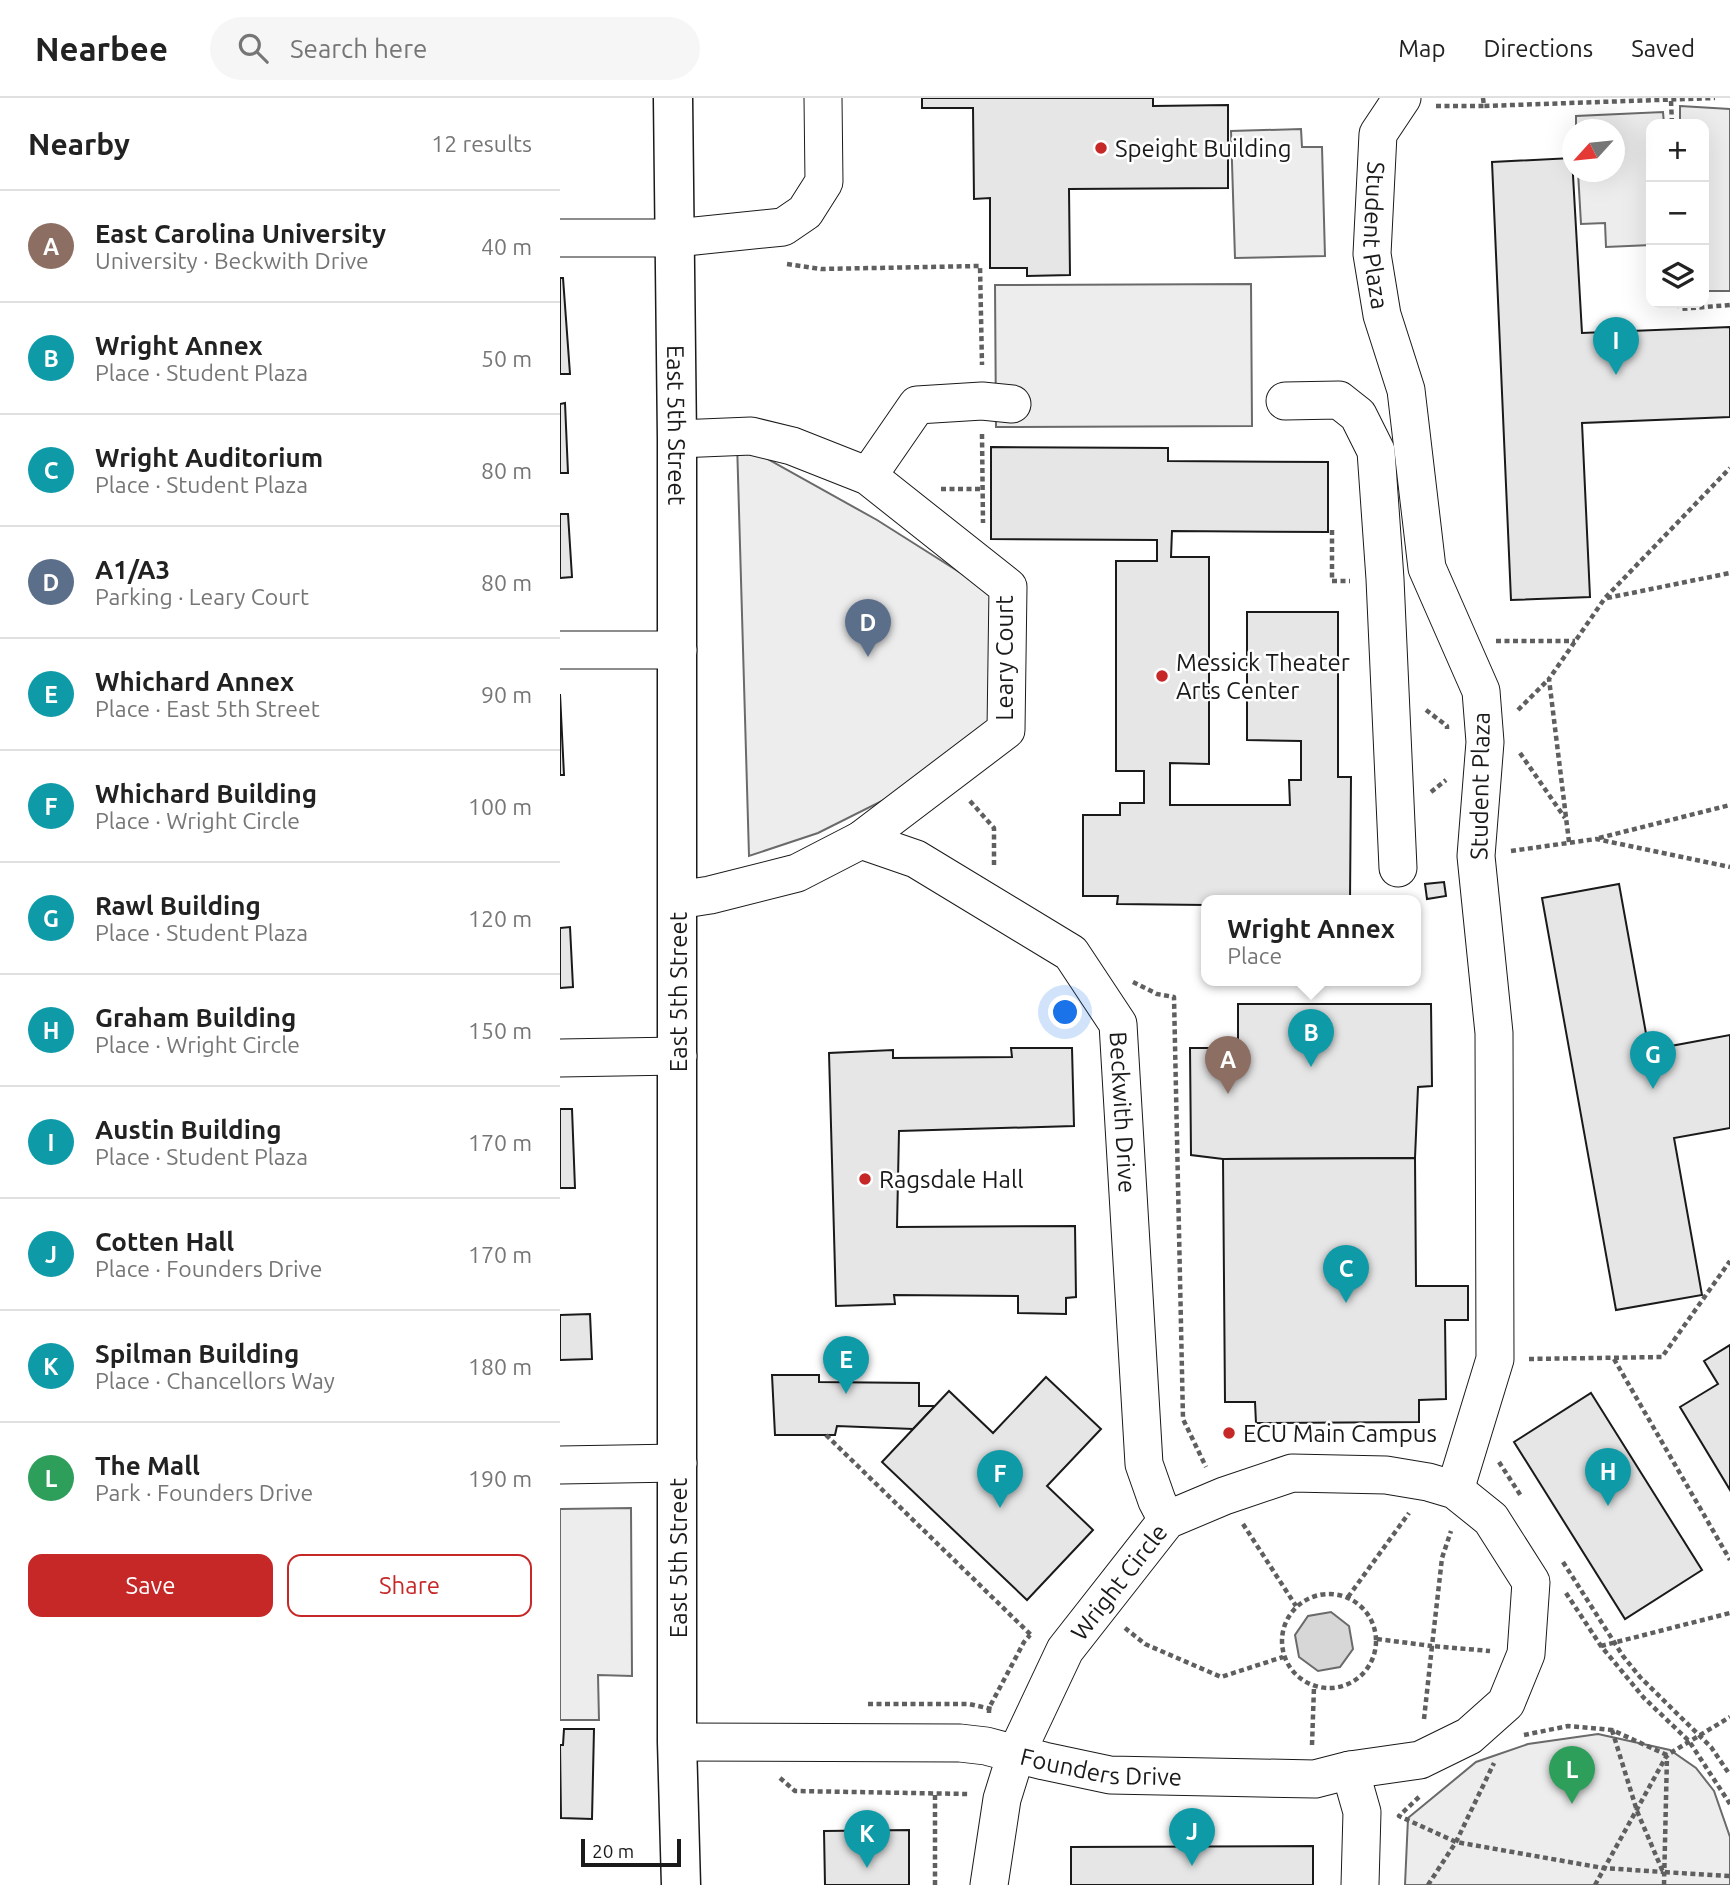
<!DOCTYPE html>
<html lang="en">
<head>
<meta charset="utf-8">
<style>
	:root { --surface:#fff; --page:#f6f6f6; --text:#222; --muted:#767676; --line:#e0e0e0; --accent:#c62828 }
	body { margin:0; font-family:Ubuntu,sans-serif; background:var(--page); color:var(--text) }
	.controls { position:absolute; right:21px; top:21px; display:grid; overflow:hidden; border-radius:14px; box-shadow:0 7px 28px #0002 }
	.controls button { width:63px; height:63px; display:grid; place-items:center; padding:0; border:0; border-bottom:2px solid var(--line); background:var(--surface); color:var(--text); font:35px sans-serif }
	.compass { position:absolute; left:1002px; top:21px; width:63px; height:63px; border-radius:50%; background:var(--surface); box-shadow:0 7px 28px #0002; rotate:243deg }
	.scale { position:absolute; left:21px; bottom:18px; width:100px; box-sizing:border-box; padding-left:7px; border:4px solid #1a1a1a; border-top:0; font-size:19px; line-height:24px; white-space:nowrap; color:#1a1a1a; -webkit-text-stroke:5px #fff; paint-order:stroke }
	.you { position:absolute; left:506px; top:915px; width:24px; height:24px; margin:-18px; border:5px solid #fff; border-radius:50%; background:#1a73e8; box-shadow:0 0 0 10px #1a73e833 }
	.badge { display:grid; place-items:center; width:46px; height:46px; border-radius:50%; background:var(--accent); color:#fff; font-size:23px; font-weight:700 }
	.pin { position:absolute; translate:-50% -58px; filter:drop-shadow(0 2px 4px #0008) }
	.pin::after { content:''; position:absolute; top:37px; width:24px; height:21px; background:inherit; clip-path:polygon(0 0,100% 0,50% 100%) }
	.popup { position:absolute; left:641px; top:797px; width:220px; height:91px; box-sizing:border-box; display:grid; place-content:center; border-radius:14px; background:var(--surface); filter:drop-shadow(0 2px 5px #0005); font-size:23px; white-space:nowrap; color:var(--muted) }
	.popup b { font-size:26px; color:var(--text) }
	.popup::after { content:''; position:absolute; left:50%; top:100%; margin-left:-14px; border:14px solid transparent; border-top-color:var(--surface) }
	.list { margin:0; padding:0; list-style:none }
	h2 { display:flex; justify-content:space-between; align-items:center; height:91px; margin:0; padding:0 28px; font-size:30px }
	h2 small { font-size:23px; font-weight:400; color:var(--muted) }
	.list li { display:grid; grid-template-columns:46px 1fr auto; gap:21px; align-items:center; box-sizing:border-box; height:112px; padding:0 28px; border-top:2px solid var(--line) }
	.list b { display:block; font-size:26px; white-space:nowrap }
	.list p { margin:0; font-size:23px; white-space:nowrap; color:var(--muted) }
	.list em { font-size:23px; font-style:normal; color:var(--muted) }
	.actions { display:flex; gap:14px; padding:21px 28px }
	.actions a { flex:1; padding:16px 0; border:2px solid var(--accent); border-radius:14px; text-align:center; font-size:24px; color:var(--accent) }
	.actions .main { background:var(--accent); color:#fff }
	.icon { flex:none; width:38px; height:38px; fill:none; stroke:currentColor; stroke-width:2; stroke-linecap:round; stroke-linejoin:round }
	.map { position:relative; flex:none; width:1170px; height:1787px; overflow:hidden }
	header { display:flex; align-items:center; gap:42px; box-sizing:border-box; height:98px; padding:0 35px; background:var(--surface); border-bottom:2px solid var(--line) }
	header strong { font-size:33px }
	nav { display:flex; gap:38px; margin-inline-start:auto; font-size:24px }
	.search { width:490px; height:63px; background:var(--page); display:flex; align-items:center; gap:18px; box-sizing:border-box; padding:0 24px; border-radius:38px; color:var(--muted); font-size:26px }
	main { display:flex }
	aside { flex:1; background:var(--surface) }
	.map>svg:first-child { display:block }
</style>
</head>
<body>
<header>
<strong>Nearbee</strong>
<div class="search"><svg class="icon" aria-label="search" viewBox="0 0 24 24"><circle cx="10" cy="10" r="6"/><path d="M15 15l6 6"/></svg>Search here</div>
<nav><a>Map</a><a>Directions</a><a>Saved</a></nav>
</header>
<main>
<aside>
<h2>Nearby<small>12 results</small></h2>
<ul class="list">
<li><span class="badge" style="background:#8d6e63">A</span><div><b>East Carolina University</b><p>University · Beckwith Drive</p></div><em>40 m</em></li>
<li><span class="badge" style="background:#0f9aa8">B</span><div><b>Wright Annex</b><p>Place · Student Plaza</p></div><em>50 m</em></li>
<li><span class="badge" style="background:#0f9aa8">C</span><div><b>Wright Auditorium</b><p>Place · Student Plaza</p></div><em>80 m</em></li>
<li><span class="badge" style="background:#5c6f8a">D</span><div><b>A1/A3</b><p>Parking · Leary Court</p></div><em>80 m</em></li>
<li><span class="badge" style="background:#0f9aa8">E</span><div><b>Whichard Annex</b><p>Place · East 5th Street</p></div><em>90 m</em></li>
<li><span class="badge" style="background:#0f9aa8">F</span><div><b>Whichard Building</b><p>Place · Wright Circle</p></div><em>100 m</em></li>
<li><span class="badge" style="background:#0f9aa8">G</span><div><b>Rawl Building</b><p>Place · Student Plaza</p></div><em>120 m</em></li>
<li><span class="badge" style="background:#0f9aa8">H</span><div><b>Graham Building</b><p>Place · Wright Circle</p></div><em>150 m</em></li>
<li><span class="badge" style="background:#0f9aa8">I</span><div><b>Austin Building</b><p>Place · Student Plaza</p></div><em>170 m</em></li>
<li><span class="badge" style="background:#0f9aa8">J</span><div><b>Cotten Hall</b><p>Place · Founders Drive</p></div><em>170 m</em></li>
<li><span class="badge" style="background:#0f9aa8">K</span><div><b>Spilman Building</b><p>Place · Chancellors Way</p></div><em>180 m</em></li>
<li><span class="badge" style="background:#2e9e5b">L</span><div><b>The Mall</b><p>Park · Founders Drive</p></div><em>190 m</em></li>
</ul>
<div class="actions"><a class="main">Save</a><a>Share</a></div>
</aside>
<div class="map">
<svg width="1170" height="1787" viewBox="0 0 1170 1787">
	<rect width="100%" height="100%" fill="#fff"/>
	<!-- built -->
	<g fill="#ededed" stroke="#6a6a6a" stroke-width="2">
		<path d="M1120,8L1170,11V193H1144V26H1120Z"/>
		<path d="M1103,14L1104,26H1091V147L1046,149L1045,125L1021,126L1018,74H1054V32L1016,31V18Z"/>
		<path d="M741,31L742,49H762L765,158L675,160L671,33Z"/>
		<path d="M691,186L692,328L436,329L435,187Z"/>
		<path d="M177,344L317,422L434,496L430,623L332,698L258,735L189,758Z"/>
		<path d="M71,1410L72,1578L38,1577L39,1622H0V1411Z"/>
		<path d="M1038,1636L1110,1652L1136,1670L1154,1693L1170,1739V1787H845L848,1720L916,1664L968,1646Z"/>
	</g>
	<!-- water -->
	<path fill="#d7d7d7" stroke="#6a6a6a" stroke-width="2" d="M771,1514L789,1528L793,1551L780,1569L758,1573L739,1559L735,1537L748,1518Z"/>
	<!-- building -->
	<g fill="#e6e6e6" stroke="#1a1a1a" stroke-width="2">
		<path d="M362,0H593V8L668,7V90L509,91L510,177L467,178V170H430V100L414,101L413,10H362Z"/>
		<path d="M1012,60L1022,235L1170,229V319L1022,325L1030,499L951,502L932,64Z"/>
		<path d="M0,180H3L10,276H0Z"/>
		<path d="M5,305L8,375H0V306Z"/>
		<path d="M431,349L608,350V363L768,364V434L612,433L611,459H649V666L610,665V707H730L729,682H741V643L687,642V514H778V679H791L790,803H646V807L557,806L558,798H523V717H560V705H584V673H556V463H597V442L431,441Z"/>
		<path d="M0,416H8L12,479L0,480Z"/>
		<path d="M0,596L4,677H0Z"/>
		<path d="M884,784L886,798L867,801L865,786Z"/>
		<path d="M1059,786L1089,952L1170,937V1030L1114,1040L1142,1197L1056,1212L982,800Z"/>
		<path d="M10,829L13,889L0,890V830Z"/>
		<path d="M678,906H871L872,988L858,989L855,1060L663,1061L631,1057L630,950H678Z"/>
		<path d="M451,950H512L514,1028L339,1033L337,1129L515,1128L516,1199L506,1200V1216L458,1215V1198L334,1197L335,1206L276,1208L269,955L333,952V960L452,959Z"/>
		<path d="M0,1011H12L15,1090H0Z"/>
		<path d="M855,1060L856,1188H908V1222H885L886,1301L859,1302V1324L696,1325L695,1304H665L663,1061Z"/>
		<path d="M30,1216L32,1261L0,1262V1217Z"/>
		<path d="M1170,1247V1392L1120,1309L1158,1286L1144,1263Z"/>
		<path d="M212,1277H259V1284L359,1285V1308H375L353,1331L277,1328L275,1337H215Z"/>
		<path d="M486,1279L541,1331L487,1388L533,1432L467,1502L322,1364L389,1293L433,1335Z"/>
		<path d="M1031,1295L1142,1472L1065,1521L954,1344Z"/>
		<path d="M4,1631H34L32,1721L1,1720L0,1647H3Z"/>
		<path d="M349,1732V1787H265L264,1733Z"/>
		<path d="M753,1748V1787H511V1749Z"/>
	</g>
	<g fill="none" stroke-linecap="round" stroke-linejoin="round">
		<defs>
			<g id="minor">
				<path id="s1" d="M842,0L818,36L812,156L822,217L846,292L867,470L921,593L925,644L916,758L934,935L935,1261L895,1392"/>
				<path d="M0,140H116L223,129L245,114L264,84L263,0"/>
				<path d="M725,303L779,302L798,317L816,353L825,481L838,770"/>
				<path d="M117,341L191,338L232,348L308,378L448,489L446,632L301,742L237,775L150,797L118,802"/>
				<path d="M308,378L357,307L422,303L452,306"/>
				<path d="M0,552H118"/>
				<path id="s2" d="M301,742L356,761L511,855L558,926L584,1366L597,1403L607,1422"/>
				<path d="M0,960L118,958"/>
				<path d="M0,1367L118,1365"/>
				<path id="s3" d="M117,1644L400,1645L426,1648L456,1656L484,1663L550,1677L755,1681L790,1672L860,1662L909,1638L946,1605L966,1556L971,1484L931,1421L895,1392L868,1384L826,1377L732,1375L664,1398L607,1422L505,1552L456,1656L442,1701L429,1787"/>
				<path d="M790,1672L802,1714L800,1787"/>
			</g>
			<g id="major">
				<path id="s4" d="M113,0L117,341V1644L121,1787"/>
			</g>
		</defs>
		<!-- minor casing -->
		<use href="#minor" stroke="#1a1a1a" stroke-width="39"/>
		<!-- major casing -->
		<use href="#major" stroke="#1a1a1a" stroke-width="41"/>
		<!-- path -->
		<g stroke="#5f5f5f" stroke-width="4.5" stroke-dasharray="5 3.5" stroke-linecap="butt">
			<path d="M923,0L924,8L1155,0"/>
			<path d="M1111,3L1112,26"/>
			<path d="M876,8H924"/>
			<path d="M227,166L261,171L420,168L422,267"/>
			<path d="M1119,205L1120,211L1170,207"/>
			<path d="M422,336L423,425"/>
			<path d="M381,391H422"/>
			<path d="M772,432V483H790"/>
			<path d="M1047,500L1170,475"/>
			<path d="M936,543H1015"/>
			<path d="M866,612L887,628V631"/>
			<path d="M958,612L989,581"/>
			<path d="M960,655L1005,720"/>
			<path d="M871,694L886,682"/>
			<path d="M410,703L434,730V769"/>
			<path d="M1039,740L1170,707"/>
			<path d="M1009,744L989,581L1045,500L1170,370"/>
			<path d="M951,753L1036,741L1170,769"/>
			<path d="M573,884L597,896L614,899L623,1321L646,1369"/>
			<path d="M969,1261L1102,1259L1170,1163"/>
			<path d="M1054,1261L1170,1462"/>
			<path d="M266,1337L471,1537"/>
			<path d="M939,1364L961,1398"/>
			<path d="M683,1426L736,1508"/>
			<path d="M1003,1464L1063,1558L1080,1579L1151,1649L1170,1677"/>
			<path d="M1006,1495L1041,1548L1084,1600L1129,1643L1170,1706"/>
			<circle cx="769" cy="1543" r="47"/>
			<path d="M788,1499L849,1415"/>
			<path d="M565,1530L585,1546L661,1579L723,1559"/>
			<path d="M817,1541L872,1548L882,1460L891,1433"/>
			<path d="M1041,1548L1170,1515"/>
			<path d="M308,1606H409L432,1611"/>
			<path d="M429,1615V1610L464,1544L470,1537"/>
			<path d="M864,1621L872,1548L930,1553"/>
			<path d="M1052,1632L1077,1713L1103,1774L1170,1778"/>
			<path d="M964,1637L1008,1628L1052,1632L1107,1657"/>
			<path d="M752,1647L754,1589"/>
			<path d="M220,1680L235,1693L409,1696"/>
			<path d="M859,1699L839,1718L896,1744L1043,1770L1103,1774"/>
			<path d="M375,1787V1696"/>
			<path d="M868,1787L896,1744L934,1665"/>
			<path d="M1035,1787L1107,1657L1170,1619"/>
			<path d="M1104,1787L1107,1658"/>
		</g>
		<!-- minor -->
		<use href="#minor" stroke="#fff" stroke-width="37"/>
		<!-- major -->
		<use href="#major" stroke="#fff" stroke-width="38"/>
	</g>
	<!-- markers -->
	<g fill="#c62828" stroke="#fff" stroke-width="2.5">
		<circle cx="541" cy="50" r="7"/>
		<circle cx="602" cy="578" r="7"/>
		<circle cx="305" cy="1081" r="7"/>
		<circle cx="669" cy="1335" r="7"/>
	</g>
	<g text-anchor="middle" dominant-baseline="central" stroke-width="5" stroke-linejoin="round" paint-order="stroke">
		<!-- poi labels -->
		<g font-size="24" fill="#1a1a1a" stroke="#fff" text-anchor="start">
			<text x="555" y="50">Speight Building</text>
			<text x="616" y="564">Messick Theater<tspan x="616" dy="28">Arts Center</tspan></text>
			<text x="319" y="1081">Ragsdale Hall</text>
			<text x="683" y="1335">ECU Main Campus</text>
		</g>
		<!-- street labels -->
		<g font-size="24" fill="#1a1a1a" stroke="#fff">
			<text stroke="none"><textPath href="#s1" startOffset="145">Student Plaza</textPath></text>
			<text stroke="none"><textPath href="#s4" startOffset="327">East 5th Street</textPath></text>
			<text transform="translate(444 560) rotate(-90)">Leary Court</text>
			<text transform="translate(920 688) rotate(-89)">Student Plaza</text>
			<text transform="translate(118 894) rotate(-90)">East 5th Street</text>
			<text stroke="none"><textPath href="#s2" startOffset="413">Beckwith Drive</textPath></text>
			<text transform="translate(118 1460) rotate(-90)">East 5th Street</text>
			<text transform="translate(559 1484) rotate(-52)">Wright Circle</text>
			<text stroke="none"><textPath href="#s3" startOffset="427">Founders Drive</textPath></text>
		</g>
	</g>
</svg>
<div class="controls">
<button>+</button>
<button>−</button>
<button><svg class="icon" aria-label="layers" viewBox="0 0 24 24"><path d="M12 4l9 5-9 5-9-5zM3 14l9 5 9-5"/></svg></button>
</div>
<svg class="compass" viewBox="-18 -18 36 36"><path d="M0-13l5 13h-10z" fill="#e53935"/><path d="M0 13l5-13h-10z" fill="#767676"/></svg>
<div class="scale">20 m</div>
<div class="you"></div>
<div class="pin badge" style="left:668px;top:996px;background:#8d6e63">A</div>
<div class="pin badge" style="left:751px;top:969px;background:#0f9aa8">B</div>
<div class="popup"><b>Wright Annex</b>Place</div>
<div class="pin badge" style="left:786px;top:1205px;background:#0f9aa8">C</div>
<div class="pin badge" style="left:308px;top:559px;background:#5c6f8a">D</div>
<div class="pin badge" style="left:286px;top:1296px;background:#0f9aa8">E</div>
<div class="pin badge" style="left:440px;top:1410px;background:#0f9aa8">F</div>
<div class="pin badge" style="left:1093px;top:991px;background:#0f9aa8">G</div>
<div class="pin badge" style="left:1048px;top:1408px;background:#0f9aa8">H</div>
<div class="pin badge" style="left:1056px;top:277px;background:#0f9aa8">I</div>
<div class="pin badge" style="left:632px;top:1768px;background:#0f9aa8">J</div>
<div class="pin badge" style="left:307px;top:1770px;background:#0f9aa8">K</div>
<div class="pin badge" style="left:1012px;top:1706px;background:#2e9e5b">L</div>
</div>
</main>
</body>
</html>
